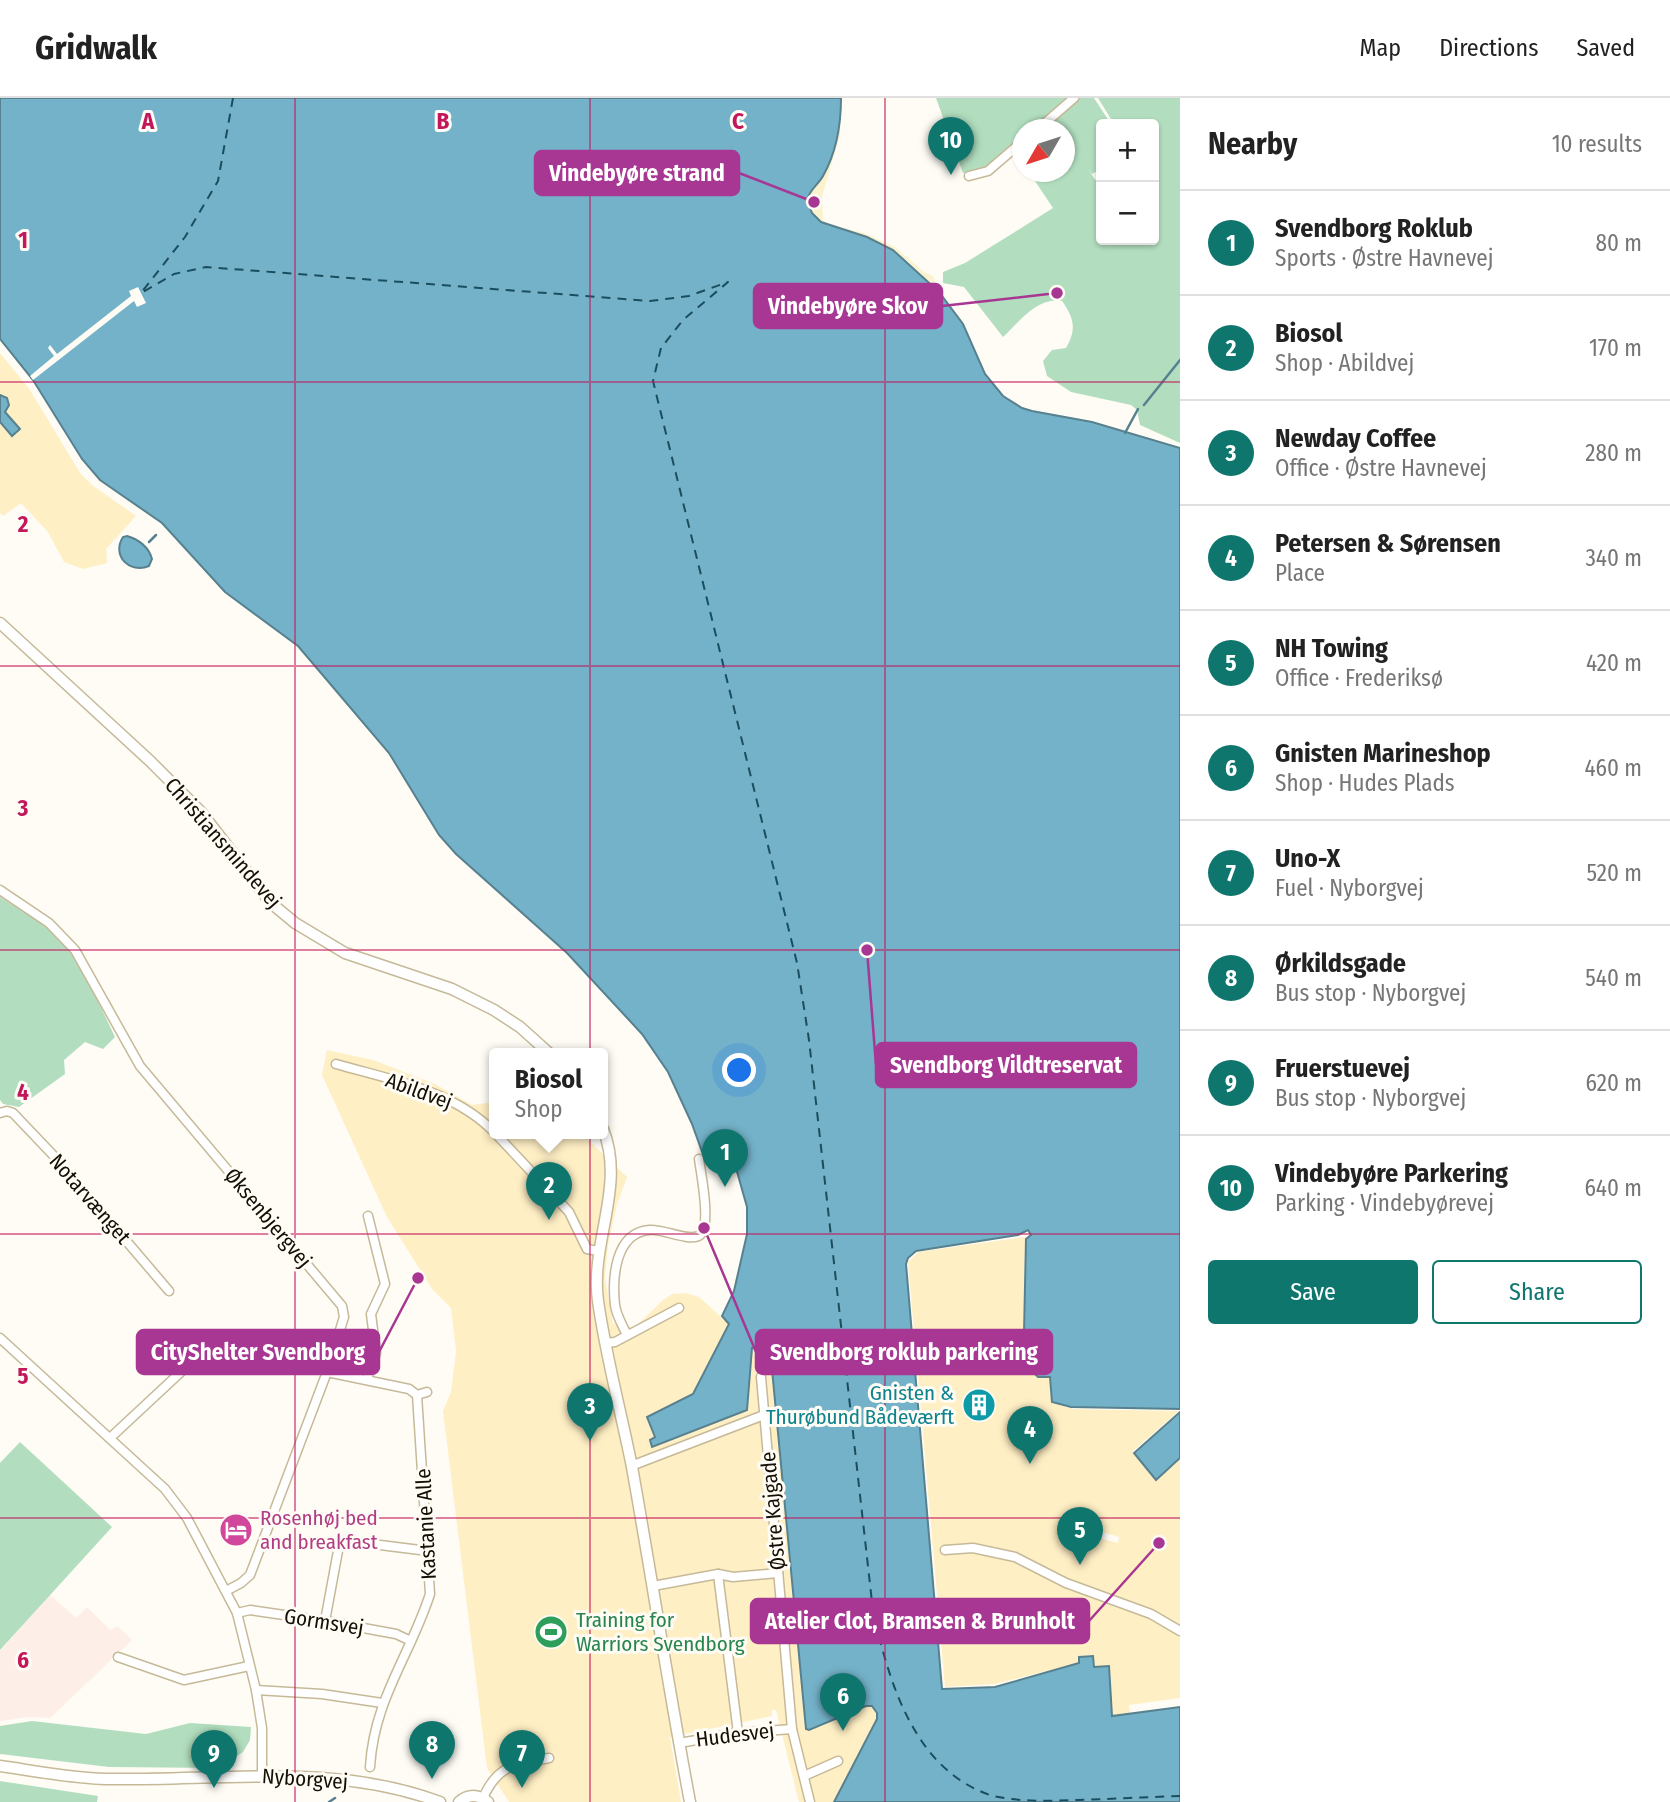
<!DOCTYPE html>
<html lang="en">
<head>
<meta charset="utf-8">
<style>
	:root { --surface:#fff; --page:#f6f6f6; --text:#222; --muted:#767676; --line:#e0e0e0; --accent:#0f766e }
	body { margin:0; font-family:"Fira Sans Condensed",sans-serif; background:var(--page); color:var(--text) }
	.controls { position:absolute; right:21px; top:21px; display:grid; overflow:hidden; border-radius:7px; box-shadow:0 2px 5px #0004 }
	.controls button { width:63px; height:63px; display:grid; place-items:center; padding:0; border:0; border-bottom:2px solid var(--line); background:var(--surface); color:var(--text); font:35px sans-serif }
	.compass { position:absolute; left:1012px; top:21px; width:63px; height:63px; border-radius:50%; background:var(--surface); box-shadow:0 2px 5px #0004; rotate:231deg }
	.you { position:absolute; left:740px; top:973px; width:24px; height:24px; margin:-18px; border:5px solid #fff; border-radius:50%; background:#1a73e8; box-shadow:0 0 0 10px #1a73e833 }
	.badge { display:grid; place-items:center; width:46px; height:46px; border-radius:50%; background:var(--accent); color:#fff; font-size:23px; font-weight:700 }
	.pin { position:absolute; translate:-50% -58px; filter:drop-shadow(0 2px 4px #0008) }
	.pin::after { content:''; position:absolute; top:37px; width:24px; height:21px; background:inherit; clip-path:polygon(0 0,100% 0,50% 100%) }
	.popup { position:absolute; left:489px; top:950px; width:119px; height:91px; box-sizing:border-box; display:grid; place-content:center; border-radius:7px; background:var(--surface); filter:drop-shadow(0 2px 5px #0005); font-size:23px; white-space:nowrap; color:var(--muted) }
	.popup b { font-size:26px; color:var(--text) }
	.popup::after { content:''; position:absolute; left:50%; top:100%; margin-left:-14px; border:14px solid transparent; border-top-color:var(--surface) }
	.list { margin:0; padding:0; list-style:none }
	h2 { display:flex; justify-content:space-between; align-items:center; height:91px; margin:0; padding:0 28px; font-size:30px }
	h2 small { font-size:23px; font-weight:400; color:var(--muted) }
	.list li { display:grid; grid-template-columns:46px 1fr auto; gap:21px; align-items:center; box-sizing:border-box; height:105px; padding:0 28px; border-top:2px solid var(--line) }
	.list b { display:block; font-size:26px; white-space:nowrap }
	.list p { margin:0; font-size:23px; white-space:nowrap; color:var(--muted) }
	.list em { font-size:23px; font-style:normal; color:var(--muted) }
	.actions { display:flex; gap:14px; padding:21px 28px }
	.actions a { flex:1; padding:16px 0; border:2px solid var(--accent); border-radius:7px; text-align:center; font-size:24px; color:var(--accent) }
	.actions .main { background:var(--accent); color:#fff }
	.map { position:relative; flex:none; width:1180px; height:1704px; overflow:hidden }
	header { display:flex; align-items:center; gap:42px; box-sizing:border-box; height:98px; padding:0 35px; background:var(--surface); border-bottom:2px solid var(--line) }
	header strong { font-size:33px }
	nav { display:flex; gap:38px; margin-inline-start:auto; font-size:24px }
	main { display:flex }
	aside { flex:1; background:var(--surface) }
	.map>svg:first-child { display:block }
</style>
</head>
<body>
<header>
<strong>Gridwalk</strong>
<nav><a>Map</a><a>Directions</a><a>Saved</a></nav>
</header>
<main>
<div class="map">
<svg width="1180" height="1704" viewBox="0 0 1180 1704">
	<rect width="100%" height="100%" fill="#fefcf5"/>
	<!-- built -->
	<g fill="#ffefc5" fill-rule="evenodd">
		<path d="M0,255L30,292L80,375L92,387L136,418L106,451L107,465L83,471L64,464L48,434L21,405L3,418L0,415Z"/>
		<path d="M327,952L373,962L435,986L472,1007L495,1004V1036H582L627,1079L617,1106L608,1147L605,1180L613,1225L634,1230L663,1202L672,1196L685,1195L699,1199L729,1226L693,1296L655,1340L653,1349L752,1249L770,1250L806,1630L809,1632L866,1608H872L877,1615V1621L834,1704H799L776,1612H772V1618L670,1639L681,1704H509L487,1670L443,1313L451,1294L456,1253L451,1210L432,1191L387,1119L322,977Z"/>
		<path d="M1025,1139L1023,1266L1038,1280H1050L1051,1304L1073,1311L1179,1313L1132,1354L1156,1381L1180,1360V1600L1129,1607L1130,1616L1111,1618L1109,1569L1094,1568L1093,1557L1078,1558V1565L995,1586L945,1589L908,1164L918,1154ZM1085,1429L1119,1439L1118,1445L1083,1436Z"/>
	</g>
	<!-- education -->
	<path fill="#fdefe7" d="M50,1497L76,1520L87,1509L110,1532L117,1528L132,1542L50,1620L29,1619L0,1623V1553Z"/>
	<!-- green -->
	<g fill="#b2debf">
		<path d="M936,0H1094L1111,26H1101V71L1092,76L1088,70L1095,82L1101,79V142H1154V26H1114L1098,0H1180V345L1140,327L1137,312L1131,307L1071,294L1047,278L1043,263L1052,252L1066,250C1077,231 1074,220 1062,203C1037,199 1020,223 1003,239L964,189L943,185V174L965,165L1053,110L1029,74H1064V32H1023L1022,43L1020,40L986,71L963,75Z"/>
		<path d="M0,799C16,810 35,819 50,832C81,860 97,902 115,939L103,951L85,944L64,962L65,976L19,1009L3,1006L0,1002Z"/>
		<path d="M20,1344L112,1429L0,1552V1365Z"/>
		<path d="M32,1623L146,1636L190,1625L251,1629L250,1642L243,1654L219,1670L109,1669L0,1656V1628Z"/>
		<path d="M0,1683L98,1698L97,1704H0Z"/>
	</g>
	<!-- sand -->
	<path fill="#fcf2cd" d="M841,14L840,37L822,99L823,122L829,127L864,135L895,149L924,174L933,178L939,194C924,180 910,162 891,151C884,147 875,142 867,139C849,132 807,130 807,102C807,92 816,88 821,81C834,62 838,35 841,14Z"/>
	<!-- water -->
	<g fill="#74b2c9" stroke="#57818e" stroke-width="2">
		<path d="M0,0H841C841,26 836,55 823,78C818,87 810,91 807,102L812,115L821,124L867,139L893,152L939,194L963,226L985,276L1003,298L1022,310L1032,313L1092,324L1180,350V1311L1071,1309L1052,1304L1050,1279H1038L1025,1266V1255L1033,1243L1024,1235L1026,1141L1031,1137L1028,1132L1018,1137L916,1153L908,1160L906,1166L942,1591L995,1589L1079,1565V1559L1093,1558L1094,1569L1109,1568L1112,1618L1180,1609V1704H834L877,1621V1615L872,1608H866L809,1632L806,1631L770,1250H752L747,1312L652,1349L650,1342L655,1339L647,1319L693,1296L729,1226L722,1218L734,1193L747,1136V1109L732,1056L705,1062L692,1026L668,974L642,936L567,855L456,756L439,737L389,655L298,548L225,494L162,425L100,382L82,361L33,282L0,241Z"/>
		<path d="M0,297L7,300L9,307L5,314L20,331L12,338L0,324Z"/>
		<path d="M127,438C138,441 149,449 152,461L149,468C130,476 111,458 123,439Z"/>
		<path d="M1180,1314V1360L1156,1382L1134,1355Z"/>
	</g>
	<!-- pier -->
	<path fill="#fefcf5" d="M138,189L146,205L137,209L134,203L33,282L30,278L54,258L48,250L50,247L57,256L131,198L129,193Z"/>
	<g fill="none" stroke-linecap="round" stroke-linejoin="round">
		<!-- stream -->
		<g stroke="#57818e" stroke-width="2.5">
			<path d="M1144,307L1180,262"/>
			<path d="M1125,335L1138,311"/>
			<path d="M149,444L156,437"/>
			<path d="M329,1704L335,1700"/>
		</g>
		<!-- ferry -->
		<path stroke="#1a4e5f" stroke-width="2" stroke-dasharray="9 7" stroke-linecap="butt" d="M233,0L218,83L185,139L141,195L174,176L206,169L650,203L689,198L728,184L683,222L661,250L653,283L797,865L809,942L873,1513C889,1584 914,1673 993,1698C1020,1704 1050,1703 1078,1702C1112,1701 1146,1699 1180,1698"/>
		<defs>
			<g id="minor">
				<path d="M1037,32L1074,0"/>
				<path d="M969,78L988,73L1023,43"/>
				<path d="M0,792L49,825L75,852L140,968L342,1208L344,1219L327,1274L250,1477L241,1485L226,1493"/>
				<path d="M336,966C391,982 454,992 495,1035"/>
				<path d="M0,1015L7,1013L13,1015L53,1057L169,1193"/>
				<path d="M496,1036L569,1114L587,1151L598,1153"/>
				<path d="M627,1237C623,1228 616,1217 615,1207C612,1180 615,1135 649,1132C663,1130 693,1146 701,1136C711,1125 701,1076 699,1061"/>
				<path d="M0,1240L165,1391L187,1420L237,1515L256,1592L262,1630V1677"/>
				<path d="M605,1245L615,1244L679,1210"/>
				<path d="M327,1274L409,1291L417,1297L427,1294"/>
				<path d="M761,1279L792,1631L810,1704"/>
				<path d="M367,1281L376,1255L371,1216L385,1186L368,1118"/>
				<path d="M110,1340L212,1245"/>
				<path d="M631,1368L764,1317"/>
				<path d="M945,1452L973,1450L1015,1459L1066,1485L1151,1516L1180,1533"/>
				<path d="M718,1476L738,1635"/>
				<path d="M653,1488L718,1476L733,1479L778,1475"/>
				<path d="M237,1515L250,1512L325,1523L396,1536L411,1543"/>
				<path d="M325,1523L340,1442L428,1453"/>
				<path d="M118,1559L184,1582L249,1568"/>
				<path d="M256,1592L322,1596L382,1605"/>
				<path d="M679,1645L738,1635L792,1631"/>
				<path d="M370,1669C374,1601 410,1558 430,1496L417,1297"/>
				<path d="M804,1678L838,1663"/>
				<path d="M483,1700C498,1666 516,1666 549,1660"/>
			</g>
			<g id="tertiary">
				<path d="M0,525L150,663L201,714L271,805L295,825L345,855L452,891L494,912L520,929L550,956"/>
				<path d="M603,1031C626,1088 590,1144 598,1203C606,1259 621,1314 632,1369C652,1481 669,1593 690,1704"/>
				<path d="M0,1668C35,1673 71,1680 106,1681C218,1683 332,1664 440,1704"/>
				<path d="M459,1704C468,1696 478,1696 488,1704"/>
			</g>
		</defs>
		<!-- minor casing -->
		<use href="#minor" stroke="#c5b998" stroke-width="11"/>
		<!-- tertiary casing -->
		<use href="#tertiary" stroke="#c5b998" stroke-width="13"/>
		<!-- minor -->
		<use href="#minor" stroke="#fff" stroke-width="8"/>
		<!-- tertiary -->
		<use href="#tertiary" stroke="#fff" stroke-width="10"/>
	</g>
	<!-- grid -->
	<path fill="none" stroke="#c2185b" stroke-width="2" stroke-opacity="0.55" d="M295,0V1704M590,0V1704M885,0V1704M0,284H1180M0,568H1180M0,852H1180M0,1136H1180M0,1420H1180"/>
	<!-- icons -->
	<defs>
		<symbol id="building-disc" viewBox="-11 -11 22 22"><circle r="9.5" fill="#0f9aa8" stroke="#fefcf5"/><path d="M-4-6H4V6H1V3H-1V6H-4ZM-2.5-4.3h1.7v1.8h-1.7ZM.8-4.3h1.7v1.8H.8ZM-2.5-1h1.7V.8h-1.7ZM.8-1h1.7V.8H.8Z" fill="#fff"/></symbol>
		<symbol id="hotel-disc" viewBox="-11 -11 22 22"><circle r="9.5" fill="#d1479c" stroke="#fefcf5"/><path d="M-6-4.5h1.5V1H6V5H4.5V3h-9V5H-6ZM-4 0a1.8 1.8 0 1 1 3.6 0ZM.5 0V-2.5h3Q6-2.5 6 0Z" fill="#fff"/></symbol>
		<symbol id="stadium-disc" viewBox="-11 -11 22 22"><circle r="9.5" fill="#2e9e5b" stroke="#fefcf5"/><path d="M0-5a6.5 5 0 1 0 0 10a6.5 5 0 1 0 0-10ZM-3.5-1.8h7v3.6h-7Z" fill="#fff"/></symbol>
	</defs>
	<g fill-rule="evenodd">
		<use href="#building-disc" x="960" y="1288" width="38" height="38"/>
		<use href="#hotel-disc" x="217" y="1413" width="38" height="38"/>
		<use href="#stadium-disc" x="532" y="1515" width="38" height="38"/>
	</g>
	<g text-anchor="middle" dominant-baseline="central" stroke-width="6" stroke-linejoin="round" paint-order="stroke">
		<!-- street labels -->
		<g font-size="21" fill="#140f04" stroke="#fefcf5">
			<text transform="translate(223 745) rotate(49)">Christiansmindevej</text>
			<text transform="translate(419 993) rotate(20)">Abildvej</text>
			<text transform="translate(90 1101) rotate(49)">Notarvænget</text>
			<text transform="translate(268 1120) rotate(50)">Øksenbjergvej</text>
			<text transform="translate(773 1413) rotate(-95)">Østre Kajgade</text>
			<text transform="translate(426 1426) rotate(-93)">Kastanie Alle</text>
			<text transform="translate(324 1524) rotate(9)">Gormsvej</text>
			<text transform="translate(735 1637) rotate(-7)">Hudesvej</text>
			<text transform="translate(305 1681) rotate(4)">Nyborgvej</text>
		</g>
		<!-- culture labels -->
		<g font-size="21" fill="#0d838f" stroke="#fefcf5" text-anchor="end">
			<text x="954" y="1295">Gnisten &amp;<tspan x="954" dy="24">Thurøbund Bådeværft</tspan></text>
		</g>
		<!-- hotel labels -->
		<g font-size="21" fill="#b23c85" stroke="#fefcf5" text-anchor="start">
			<text x="260" y="1420">Rosenhøj bed<tspan x="260" dy="24">and breakfast</tspan></text>
		</g>
		<!-- leisure labels -->
		<g font-size="21" fill="#27864d" stroke="#fefcf5" text-anchor="start">
			<text x="576" y="1522">Training for<tspan x="576" dy="24">Warriors Svendborg</tspan></text>
		</g>
	</g>
	<g font-size="23" text-anchor="middle" font-weight="bold" fill="#c2185b" stroke="#fefcf5" stroke-width="6" stroke-linejoin="round" paint-order="stroke">
		<text x="148" y="31">A</text>
		<text x="443" y="31">B</text>
		<text x="738" y="31">C</text>
		<text x="23" y="150">1</text>
		<text x="23" y="434">2</text>
		<text x="23" y="718">3</text>
		<text x="23" y="1002">4</text>
		<text x="23" y="1286">5</text>
		<text x="23" y="1570">6</text>
	</g>
	<!-- callouts -->
	<path fill="none" stroke="#a83793" stroke-width="2.5" d="M814 104L739 75M1057 195L942 208M867 852L876 967M704 1130L756 1254M418 1180L379 1254M1159 1445L1089 1523"/>
	<g fill="#a83793" stroke="#fefcf5" stroke-width="2.5">
		<circle cx="814" cy="104" r="7"/>
		<circle cx="1057" cy="195" r="7"/>
		<circle cx="867" cy="852" r="7"/>
		<circle cx="704" cy="1130" r="7"/>
		<circle cx="418" cy="1180" r="7"/>
		<circle cx="1159" cy="1445" r="7"/>
	</g>
	<g fill="#a83793" stroke="#a83793" stroke-width="2.5">
		<rect x="535" y="53" width="204" height="44" rx="7"/>
		<rect x="754" y="186" width="188" height="44" rx="7"/>
		<rect x="876" y="945" width="260" height="44" rx="7"/>
		<rect x="756" y="1232" width="296" height="44" rx="7"/>
		<rect x="137" y="1232" width="242" height="44" rx="7"/>
		<rect x="751" y="1501" width="338" height="44" rx="7"/>
	</g>
	<g font-size="23" text-anchor="middle" font-weight="bold" fill="#fff">
		<text x="637" y="83">Vindebyøre strand</text>
		<text x="848" y="216">Vindebyøre Skov</text>
		<text x="1006" y="975">Svendborg Vildtreservat</text>
		<text x="904" y="1262">Svendborg roklub parkering</text>
		<text x="258" y="1262">CityShelter Svendborg</text>
		<text x="920" y="1531">Atelier Clot, Bramsen &amp; Brunholt</text>
	</g>
</svg>
<div class="controls">
<button>+</button>
<button>−</button>
</div>
<svg class="compass" viewBox="-18 -18 36 36"><path d="M0-13l5 13h-10z" fill="#e53935"/><path d="M0 13l5-13h-10z" fill="#767676"/></svg>
<div class="you"></div>
<div class="pin badge" style="left:725px;top:1089px">1</div>
<div class="pin badge" style="left:549px;top:1122px">2</div>
<div class="popup"><b>Biosol</b>Shop</div>
<div class="pin badge" style="left:590px;top:1343px">3</div>
<div class="pin badge" style="left:1030px;top:1366px">4</div>
<div class="pin badge" style="left:1080px;top:1467px">5</div>
<div class="pin badge" style="left:843px;top:1633px">6</div>
<div class="pin badge" style="left:522px;top:1690px">7</div>
<div class="pin badge" style="left:432px;top:1681px">8</div>
<div class="pin badge" style="left:214px;top:1690px">9</div>
<div class="pin badge" style="left:951px;top:77px">10</div>
</div>
<aside>
<h2>Nearby<small>10 results</small></h2>
<ul class="list">
<li><span class="badge">1</span><div><b>Svendborg Roklub</b><p>Sports · Østre Havnevej</p></div><em>80 m</em></li>
<li><span class="badge">2</span><div><b>Biosol</b><p>Shop · Abildvej</p></div><em>170 m</em></li>
<li><span class="badge">3</span><div><b>Newday Coffee</b><p>Office · Østre Havnevej</p></div><em>280 m</em></li>
<li><span class="badge">4</span><div><b>Petersen &amp; Sørensen</b><p>Place</p></div><em>340 m</em></li>
<li><span class="badge">5</span><div><b>NH Towing</b><p>Office · Frederiksø</p></div><em>420 m</em></li>
<li><span class="badge">6</span><div><b>Gnisten Marineshop</b><p>Shop · Hudes Plads</p></div><em>460 m</em></li>
<li><span class="badge">7</span><div><b>Uno-X</b><p>Fuel · Nyborgvej</p></div><em>520 m</em></li>
<li><span class="badge">8</span><div><b>Ørkildsgade</b><p>Bus stop · Nyborgvej</p></div><em>540 m</em></li>
<li><span class="badge">9</span><div><b>Fruerstuevej</b><p>Bus stop · Nyborgvej</p></div><em>620 m</em></li>
<li><span class="badge">10</span><div><b>Vindebyøre Parkering</b><p>Parking · Vindebyørevej</p></div><em>640 m</em></li>
</ul>
<div class="actions"><a class="main">Save</a><a>Share</a></div>
</aside>
</main>
</body>
</html>
